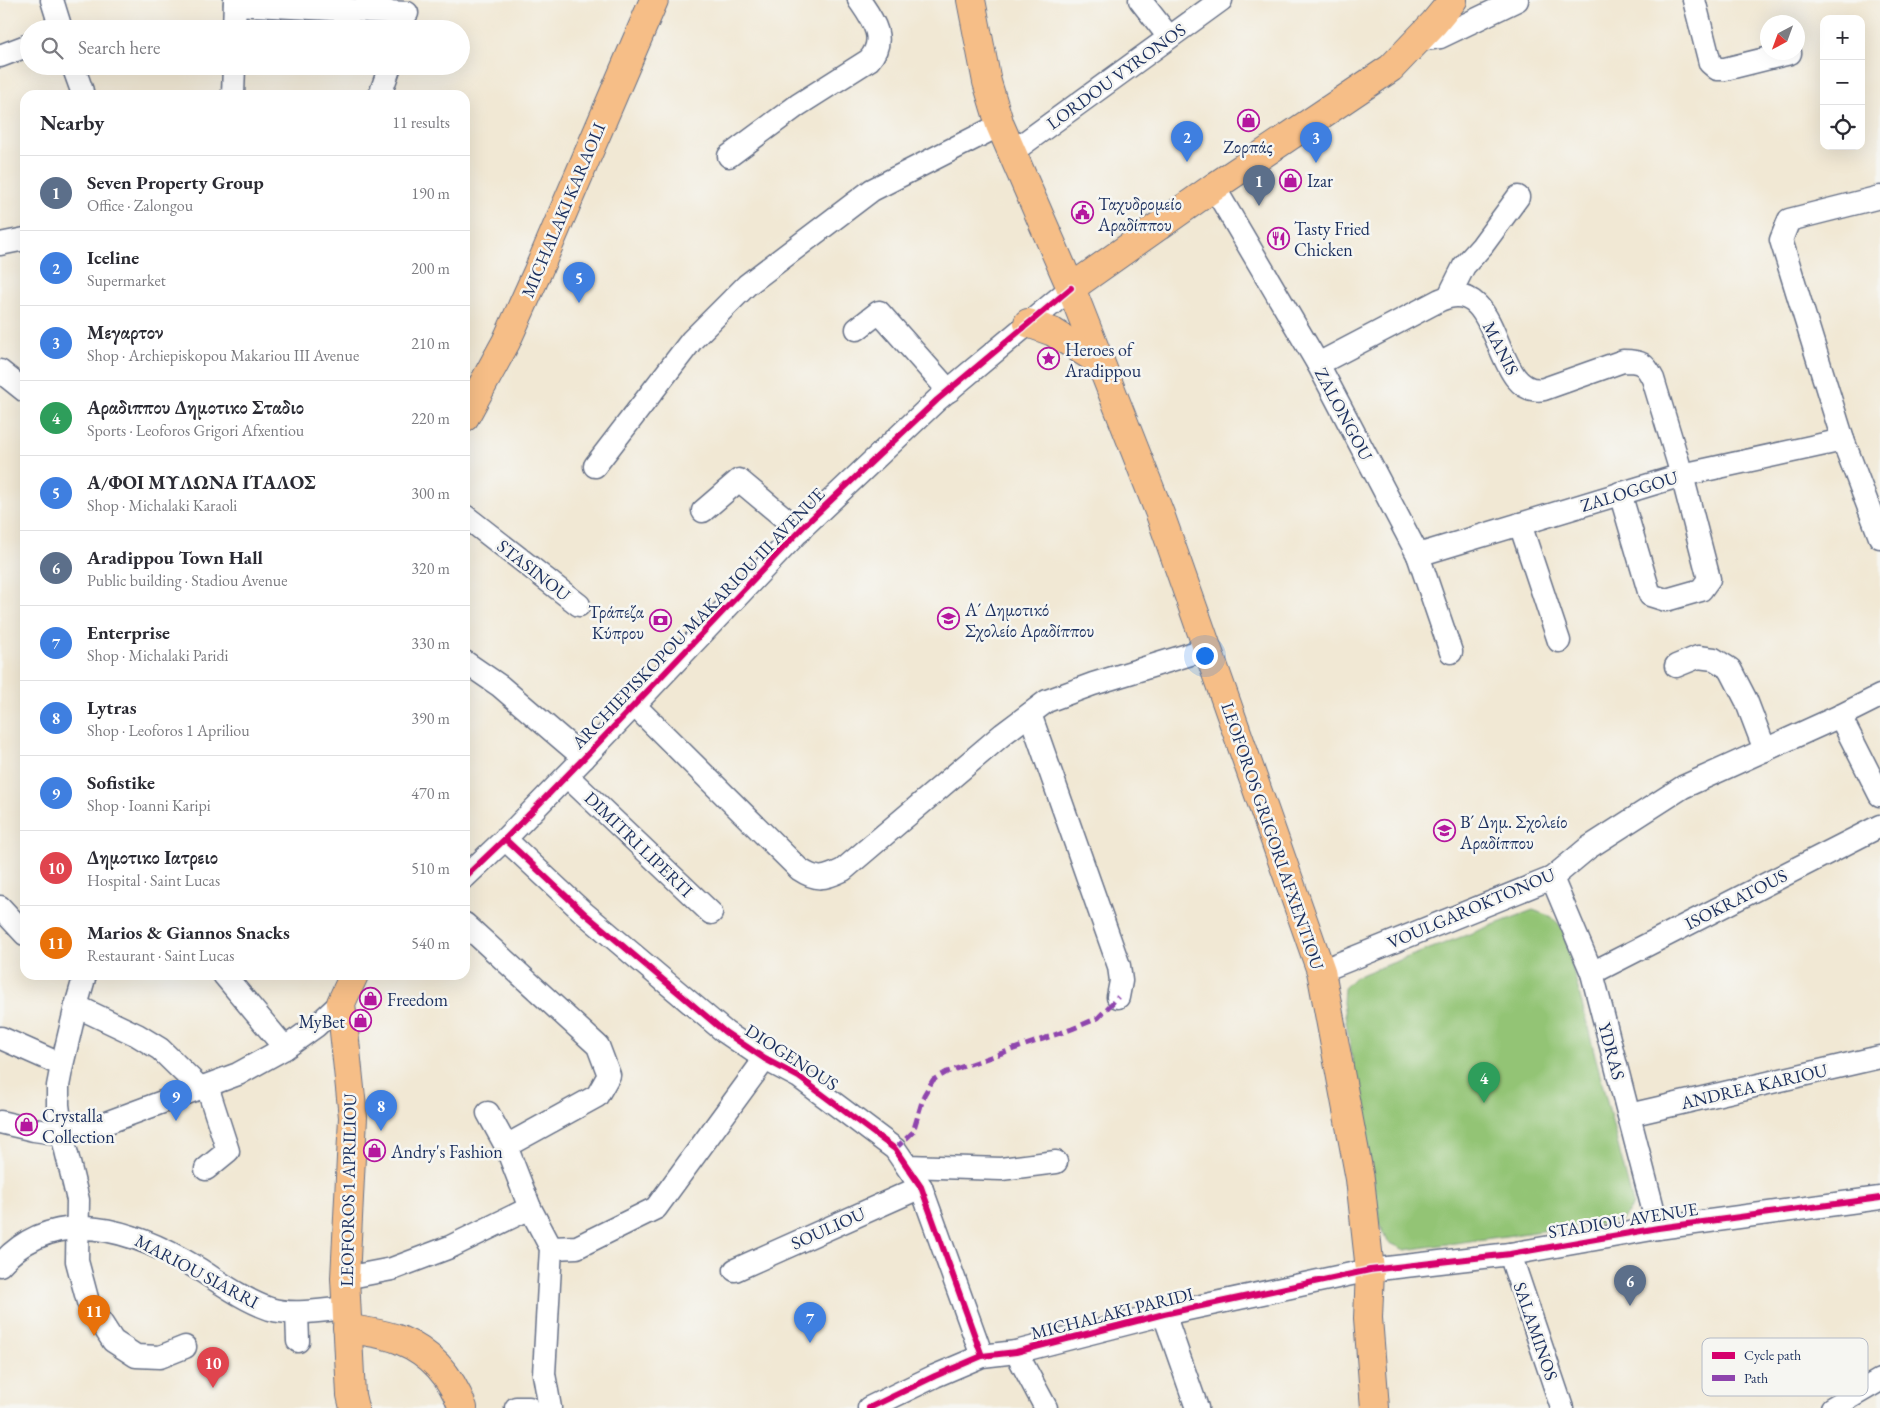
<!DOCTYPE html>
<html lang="en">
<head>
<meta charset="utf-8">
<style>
	:root { --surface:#fff; --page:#f2f2f3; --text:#2b2b33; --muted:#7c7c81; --line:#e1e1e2; --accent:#ea580c }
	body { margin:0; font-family:"EB Garamond",serif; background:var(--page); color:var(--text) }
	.controls { position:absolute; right:15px; top:15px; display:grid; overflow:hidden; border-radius:10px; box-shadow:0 5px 20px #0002 }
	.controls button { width:45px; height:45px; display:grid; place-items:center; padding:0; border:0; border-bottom:1px solid var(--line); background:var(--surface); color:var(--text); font:25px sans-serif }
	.compass { position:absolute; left:1760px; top:15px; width:45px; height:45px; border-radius:50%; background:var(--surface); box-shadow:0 5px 20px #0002; rotate:221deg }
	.you { position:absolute; left:1204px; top:655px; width:18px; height:18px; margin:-12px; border:4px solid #fff; border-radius:50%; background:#1a73e8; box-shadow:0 0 0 8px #1a73e833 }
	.badge { display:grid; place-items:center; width:32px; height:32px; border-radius:50%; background:var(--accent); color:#fff; font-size:16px; font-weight:700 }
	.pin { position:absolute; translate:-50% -41px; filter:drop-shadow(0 1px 2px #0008) }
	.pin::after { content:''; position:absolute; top:26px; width:18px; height:15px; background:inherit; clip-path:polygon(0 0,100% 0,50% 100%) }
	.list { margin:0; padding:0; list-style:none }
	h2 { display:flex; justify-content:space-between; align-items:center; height:65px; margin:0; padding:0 20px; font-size:21px }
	h2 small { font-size:16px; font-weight:400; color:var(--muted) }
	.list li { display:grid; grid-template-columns:32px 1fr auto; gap:15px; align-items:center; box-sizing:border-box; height:75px; padding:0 20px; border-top:1px solid var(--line) }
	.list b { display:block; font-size:19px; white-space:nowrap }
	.list p { margin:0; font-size:16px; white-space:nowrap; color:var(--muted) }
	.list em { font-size:16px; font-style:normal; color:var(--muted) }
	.icon { flex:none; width:28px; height:28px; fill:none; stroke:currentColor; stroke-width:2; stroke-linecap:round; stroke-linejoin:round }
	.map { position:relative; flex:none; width:1880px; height:1408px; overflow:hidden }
	.search { position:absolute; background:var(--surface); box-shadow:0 5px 20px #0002; left:20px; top:20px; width:450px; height:55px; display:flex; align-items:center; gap:12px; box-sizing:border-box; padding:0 18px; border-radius:28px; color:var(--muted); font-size:19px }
	.panel { position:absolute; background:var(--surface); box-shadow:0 5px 20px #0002; left:20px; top:90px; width:450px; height:890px; border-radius:15px }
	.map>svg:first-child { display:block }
</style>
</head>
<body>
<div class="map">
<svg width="1880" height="1408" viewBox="0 0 1880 1408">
	<rect width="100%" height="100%" fill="#f6f6f2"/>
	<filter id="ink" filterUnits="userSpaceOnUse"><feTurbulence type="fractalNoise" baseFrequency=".02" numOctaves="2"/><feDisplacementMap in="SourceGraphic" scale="10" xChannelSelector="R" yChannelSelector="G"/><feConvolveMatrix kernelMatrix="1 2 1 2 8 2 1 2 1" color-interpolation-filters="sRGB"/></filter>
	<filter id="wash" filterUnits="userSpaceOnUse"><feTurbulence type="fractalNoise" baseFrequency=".0096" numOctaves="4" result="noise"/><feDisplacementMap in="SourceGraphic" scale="20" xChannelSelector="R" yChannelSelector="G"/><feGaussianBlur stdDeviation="1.12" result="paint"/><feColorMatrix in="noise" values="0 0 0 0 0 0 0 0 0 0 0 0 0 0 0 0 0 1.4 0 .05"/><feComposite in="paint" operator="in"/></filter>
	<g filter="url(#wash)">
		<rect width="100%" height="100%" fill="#f1e8d4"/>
		<!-- green -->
		<path fill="#93c474" stroke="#577a69" d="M1533,910L1552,917L1563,930L1633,1204L1630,1211L1621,1220L1405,1250L1388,1242L1380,1224L1343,1003L1344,988L1355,977Z"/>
	</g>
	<g filter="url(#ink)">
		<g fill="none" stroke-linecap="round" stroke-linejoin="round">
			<defs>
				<g id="minor">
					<path d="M52,0L61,29"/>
					<path d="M1140,0L1169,37"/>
					<path d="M1694,0L1710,63L1717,69H1725L1790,53"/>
					<path d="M235,4L407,13"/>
					<path d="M234,29L235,0"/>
					<path d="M1417,40L1440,37L1517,0"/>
					<path d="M0,56L29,45"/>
					<path d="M73,66L82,91"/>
					<path d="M233,95L234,66"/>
					<path d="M380,95L390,66"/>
					<path d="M1012,152L1221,0"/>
					<path d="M729,156L798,105L869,60C888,39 872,19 859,0"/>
					<path d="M1214,187L1318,364L1418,555L1451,652"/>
					<path d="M1880,197L1789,220L1781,240L1843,440L1880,537"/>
					<path d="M0,244L25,239"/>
					<path d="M1449,296L1464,266L1482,246L1518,197"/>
					<path d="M857,329L879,312L949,391"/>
					<path d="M1318,364L1440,300C1504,272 1491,400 1544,389L1623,361C1641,361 1645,363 1653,379L1682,475L1709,579L1701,590L1666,600L1650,595L1620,493"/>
					<path d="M0,371L25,391"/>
					<path d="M595,466L692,340L747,285L872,190L1000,125"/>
					<path d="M703,511L739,480L800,531"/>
					<path d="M465,516L579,605"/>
					<path d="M1520,524L1559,641"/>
					<path d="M1418,555L1682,475L1843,440"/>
					<path d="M465,662L500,686L584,758"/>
					<path d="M1676,666L1698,657L1714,659L1730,669L1746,700L1765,750"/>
					<path d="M634,705L799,869C817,881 824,879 843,870L1003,734L1047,701L1093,684L1207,649"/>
					<path d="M1030,714L1119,966L1121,981L1118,997"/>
					<path d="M1840,716L1880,795"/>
					<path d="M567,776L711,913"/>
					<path d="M505,839L584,913L725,1032L765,1059L799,1077L895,1149L921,1187L982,1356"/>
					<path d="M465,877L505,839L584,758L805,525L937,400L1071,288"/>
					<path d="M1552,878L1592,973L1658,1228"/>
					<path d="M0,907L25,934"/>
					<path d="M465,924L598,1046L609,1075L597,1096L506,1146"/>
					<path d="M1321,971L1552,878L1588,848L1683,787L1840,716L1880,696"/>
					<path d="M1592,973L1880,826"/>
					<path d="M85,975L76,1006L62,1065L58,1086V1105L62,1134L78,1200L77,1261L88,1302L113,1341L136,1356L160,1357L185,1347"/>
					<path d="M224,975L285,1048"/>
					<path d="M76,1006L137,1035L160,1049L200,1088"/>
					<path d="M1,1038L62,1065"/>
					<path d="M488,1113L506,1146L530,1208L551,1248L544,1374L550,1408"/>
					<path d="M1629,1115L1880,1057"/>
					<path d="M0,1122L34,1130L62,1134L95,1127L238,1074L285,1048L316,1026L341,1003"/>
					<path d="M907,1166L1001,1169L1056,1162"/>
					<path d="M206,1169L228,1151L207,1086"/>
					<path d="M551,1248L577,1247L656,1208L765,1059"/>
					<path d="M1510,1254L1562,1408"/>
					<path d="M0,1265C56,1202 136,1231 197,1268C221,1283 244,1300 270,1309C294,1316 322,1310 346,1308"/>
					<path d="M735,1270L921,1187"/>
					<path d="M345,1278L392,1269L450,1247L530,1208"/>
					<path d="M297,1313L298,1341"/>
					<path d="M1164,1314L1197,1408"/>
					<path d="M1016,1352L1046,1408"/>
					<path d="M516,1408H529"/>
					<path d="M869,1408L935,1376L982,1356L1016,1352L1164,1314L1370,1270L1510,1254L1658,1228L1880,1198"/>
					<path d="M1832,1408L1880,1380"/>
				</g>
				<g id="major">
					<path d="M971,0L987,82L1000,125L1071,288L1160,514L1321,971L1360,1179L1370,1270L1368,1318L1375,1408"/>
					<path d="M1071,288L1214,187L1391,68L1434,23L1453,0"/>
					<path d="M1028,323L1053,332L1100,362"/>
					<path d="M465,417L506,342L537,273L654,0"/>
					<path d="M354,975L341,1003L353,1117L345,1278L351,1395L354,1408"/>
					<path d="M347,1328C364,1332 384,1333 400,1340C432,1353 451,1376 463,1408"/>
				</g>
			</defs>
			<!-- minor casing -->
			<use href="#minor" stroke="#667087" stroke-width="25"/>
			<!-- major casing -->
			<use href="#major" stroke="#667087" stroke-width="30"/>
			<!-- minor -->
			<use href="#minor" stroke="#fff" stroke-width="22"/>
			<!-- major -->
			<use href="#major" stroke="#f6be87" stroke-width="28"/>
			<!-- quiet -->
			<path stroke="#8e44ad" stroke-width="5" stroke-dasharray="10 5" stroke-linecap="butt" d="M895,1149L913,1132L924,1095L933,1080L947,1072L1072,1029L1098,1018L1118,997"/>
			<defs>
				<g id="cycleway">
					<path d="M505,839L584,913L725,1032L765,1059L799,1077L895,1149L921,1187L982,1356"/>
					<path d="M465,877L505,839L584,758L805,525L937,400L1071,288"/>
					<path d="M869,1408L935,1376L982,1356L1016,1352L1164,1314L1370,1270L1510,1254L1658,1228L1880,1198"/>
				</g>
			</defs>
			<!-- cycleway casing -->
			<use href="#cycleway" stroke="#f6f6f2" stroke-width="9"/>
			<!-- cycleway -->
			<use href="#cycleway" stroke="#d6006c" stroke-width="6"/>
		</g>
	</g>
	<!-- icons -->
	<defs>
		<symbol id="shop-ring" viewBox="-11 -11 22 22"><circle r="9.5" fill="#f6f6f2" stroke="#b5179e" stroke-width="1.5"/><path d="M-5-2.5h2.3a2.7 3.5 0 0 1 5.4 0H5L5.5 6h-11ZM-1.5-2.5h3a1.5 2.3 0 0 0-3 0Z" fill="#b5179e"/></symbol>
		<symbol id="civic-ring" viewBox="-11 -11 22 22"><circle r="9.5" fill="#f6f6f2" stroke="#b5179e" stroke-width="1.5"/><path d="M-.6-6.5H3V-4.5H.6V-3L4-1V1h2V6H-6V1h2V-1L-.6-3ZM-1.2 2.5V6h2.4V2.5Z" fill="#b5179e"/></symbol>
		<symbol id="restaurant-ring" viewBox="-11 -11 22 22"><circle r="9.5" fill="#f6f6f2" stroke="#b5179e" stroke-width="1.5"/><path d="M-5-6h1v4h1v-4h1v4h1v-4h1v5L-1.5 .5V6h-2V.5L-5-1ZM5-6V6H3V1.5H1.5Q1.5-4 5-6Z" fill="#b5179e"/></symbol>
		<symbol id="sight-ring" viewBox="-11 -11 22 22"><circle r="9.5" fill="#f6f6f2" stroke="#b5179e" stroke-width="1.5"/><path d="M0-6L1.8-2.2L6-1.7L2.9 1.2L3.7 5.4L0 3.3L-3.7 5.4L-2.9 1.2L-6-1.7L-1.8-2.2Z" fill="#b5179e"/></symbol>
		<symbol id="school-ring" viewBox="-11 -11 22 22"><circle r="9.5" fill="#f6f6f2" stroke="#b5179e" stroke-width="1.5"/><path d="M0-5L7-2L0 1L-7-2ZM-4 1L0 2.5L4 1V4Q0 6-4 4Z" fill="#b5179e"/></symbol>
		<symbol id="bank-ring" viewBox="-11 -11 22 22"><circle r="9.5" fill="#f6f6f2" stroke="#b5179e" stroke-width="1.5"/><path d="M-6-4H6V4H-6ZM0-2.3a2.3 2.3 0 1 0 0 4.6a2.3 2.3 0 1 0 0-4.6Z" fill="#b5179e"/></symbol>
	</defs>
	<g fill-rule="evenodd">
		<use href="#shop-ring" x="1236" y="108" width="25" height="25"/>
		<use href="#shop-ring" x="1278" y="168" width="25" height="25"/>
		<use href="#civic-ring" x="1070" y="200" width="25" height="25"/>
		<use href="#restaurant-ring" x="1266" y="226" width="25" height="25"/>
		<use href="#sight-ring" x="1036" y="346" width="25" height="25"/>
		<use href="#school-ring" x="936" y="606" width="25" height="25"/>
		<use href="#bank-ring" x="648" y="608" width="25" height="25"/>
		<use href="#school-ring" x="1432" y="818" width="25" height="25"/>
		<use href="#shop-ring" x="358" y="986" width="25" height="25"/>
		<use href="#shop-ring" x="348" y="1008" width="25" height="25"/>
		<use href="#shop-ring" x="14" y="1112" width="25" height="25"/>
		<use href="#shop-ring" x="362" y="1138" width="25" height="25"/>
	</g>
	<g text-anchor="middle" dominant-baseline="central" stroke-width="5" stroke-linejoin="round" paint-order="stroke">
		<!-- street labels -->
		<g font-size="18" fill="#1b2f5e" stroke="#f6f6f2">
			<text transform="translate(1116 76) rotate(-36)">LORDOU VYRONOS</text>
			<text transform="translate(563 210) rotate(-67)">MICHALAKI KARAOLI</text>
			<text transform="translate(1501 348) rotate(63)">MANIS</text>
			<text transform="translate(1344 414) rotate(62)">ZALONGOU</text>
			<text transform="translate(1629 491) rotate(-17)">ZALOGGOU</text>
			<text transform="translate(534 570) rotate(38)">STASINOU</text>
			<text transform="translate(698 618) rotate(-46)">ARCHIEPISKOPOU MAKARIOU III AVENUE</text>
			<text transform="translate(1273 836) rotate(71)">LEOFOROS GRIGORI AFXENTIOU</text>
			<text transform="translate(639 844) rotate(44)">DIMITRI LIPERTI</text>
			<text transform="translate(1736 899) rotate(-27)">ISOKRATOUS</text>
			<text transform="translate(1471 908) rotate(-23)">VOULGAROKTONOU</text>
			<text transform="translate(1612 1051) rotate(75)">YDRAS</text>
			<text transform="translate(792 1057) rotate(33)">DIOGENOUS</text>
			<text transform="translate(1754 1086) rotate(-13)">ANDREA KARIOU</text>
			<text transform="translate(348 1190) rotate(-89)">LEOFOROS 1 APRILIOU</text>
			<text transform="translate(1623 1220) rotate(-9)">STADIOU AVENUE</text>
			<text transform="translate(828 1228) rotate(-24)">SOULIOU</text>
			<text transform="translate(197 1271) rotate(28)">MARIOU SIARRI</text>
			<text transform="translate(1112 1313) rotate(-14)">MICHALAKI PARIDI</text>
			<text transform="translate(1536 1331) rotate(71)">SALAMINOS</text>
		</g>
		<!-- poi labels -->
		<g font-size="18" fill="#1b2f5e" stroke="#f6f6f2" text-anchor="start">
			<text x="1248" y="146" text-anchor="middle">Ζορπάς</text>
			<text x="1307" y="180">Izar</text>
			<text x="1098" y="203">Ταχυδρομείο<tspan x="1098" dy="21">Αραδίππου</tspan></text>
			<text x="1294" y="228">Tasty Fried<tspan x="1294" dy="21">Chicken</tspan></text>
			<text x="1065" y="349">Heroes of<tspan x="1065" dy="21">Aradippou</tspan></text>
			<text x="965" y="609">Α´ Δημοτικό<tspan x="965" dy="21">Σχολείο Αραδίππου</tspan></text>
			<text x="644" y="611" text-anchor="end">Τράπεζα<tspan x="644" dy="21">Κύπρου</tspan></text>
			<text x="1460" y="821">Β´ Δημ. Σχολείο<tspan x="1460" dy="21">Αραδίππου</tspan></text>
			<text x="387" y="999">Freedom</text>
			<text x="345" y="1021" text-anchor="end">MyBet</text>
			<text x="42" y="1115">Crystalla<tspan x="42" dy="21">Collection</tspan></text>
			<text x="391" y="1151">Andry's Fashion</text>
		</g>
	</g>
	<!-- legend -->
	<rect x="1702" y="1338" width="166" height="58" rx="8" fill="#f6f6f2" stroke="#b4bac6" stroke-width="1"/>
	<rect x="1712" y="1352" width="23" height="7" fill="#d6006c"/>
	<rect x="1712" y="1375" width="23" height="6" fill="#8e44ad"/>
	<g font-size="14" fill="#1b2f5e">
		<text x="1744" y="1360">Cycle path</text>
		<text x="1744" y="1383">Path</text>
	</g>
</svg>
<div class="controls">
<button>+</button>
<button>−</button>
<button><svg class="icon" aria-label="locate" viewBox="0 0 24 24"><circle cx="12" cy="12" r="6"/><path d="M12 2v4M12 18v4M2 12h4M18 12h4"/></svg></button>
</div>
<svg class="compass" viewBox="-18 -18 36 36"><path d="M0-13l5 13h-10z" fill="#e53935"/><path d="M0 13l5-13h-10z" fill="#7c7c81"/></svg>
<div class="you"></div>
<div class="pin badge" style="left:1259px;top:206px;background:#5c6f8a">1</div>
<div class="pin badge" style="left:1187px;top:162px;background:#3f7fe0">2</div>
<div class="pin badge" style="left:1316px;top:163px;background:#3f7fe0">3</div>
<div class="pin badge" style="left:1484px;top:1103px;background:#2e9e5b">4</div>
<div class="pin badge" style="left:579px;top:303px;background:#3f7fe0">5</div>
<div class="pin badge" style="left:1630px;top:1306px;background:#5c6f8a">6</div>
<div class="pin badge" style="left:810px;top:1343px;background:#3f7fe0">7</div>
<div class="pin badge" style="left:381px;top:1131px;background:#3f7fe0">8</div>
<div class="pin badge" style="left:176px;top:1121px;background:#3f7fe0">9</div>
<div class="pin badge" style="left:213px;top:1388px;background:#e0444e">10</div>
<div class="pin badge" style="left:94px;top:1336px;background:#e8710a">11</div>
<div class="search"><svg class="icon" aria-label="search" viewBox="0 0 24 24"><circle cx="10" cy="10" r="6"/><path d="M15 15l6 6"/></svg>Search here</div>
<section class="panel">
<h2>Nearby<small>11 results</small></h2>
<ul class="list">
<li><span class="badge" style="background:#5c6f8a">1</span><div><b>Seven Property Group</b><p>Office · Zalongou</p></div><em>190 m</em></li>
<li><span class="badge" style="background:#3f7fe0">2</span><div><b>Iceline</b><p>Supermarket</p></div><em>200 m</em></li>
<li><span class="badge" style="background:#3f7fe0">3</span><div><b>Μεγαρτον</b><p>Shop · Archiepiskopou Makariou III Avenue</p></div><em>210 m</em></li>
<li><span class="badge" style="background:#2e9e5b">4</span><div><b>Αραδιππου Δημοτικο Σταδιο</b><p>Sports · Leoforos Grigori Afxentiou</p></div><em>220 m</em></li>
<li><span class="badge" style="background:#3f7fe0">5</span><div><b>Α/ΦΟΙ ΜΥΛΩΝΑ ΙΤΑΛΟΣ</b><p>Shop · Michalaki Karaoli</p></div><em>300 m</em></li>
<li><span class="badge" style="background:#5c6f8a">6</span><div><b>Aradippou Town Hall</b><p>Public building · Stadiou Avenue</p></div><em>320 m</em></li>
<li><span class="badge" style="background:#3f7fe0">7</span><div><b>Enterprise</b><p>Shop · Michalaki Paridi</p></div><em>330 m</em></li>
<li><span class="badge" style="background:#3f7fe0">8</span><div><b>Lytras</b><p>Shop · Leoforos 1 Apriliou</p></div><em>390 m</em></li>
<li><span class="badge" style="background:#3f7fe0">9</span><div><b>Sofistike</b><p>Shop · Ioanni Karipi</p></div><em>470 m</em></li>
<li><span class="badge" style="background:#e0444e">10</span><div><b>Δημοτικο Ιατρειο</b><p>Hospital · Saint Lucas</p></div><em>510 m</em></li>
<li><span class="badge" style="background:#e8710a">11</span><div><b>Marios &amp; Giannos Snacks</b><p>Restaurant · Saint Lucas</p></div><em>540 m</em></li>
</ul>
</section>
</div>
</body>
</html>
